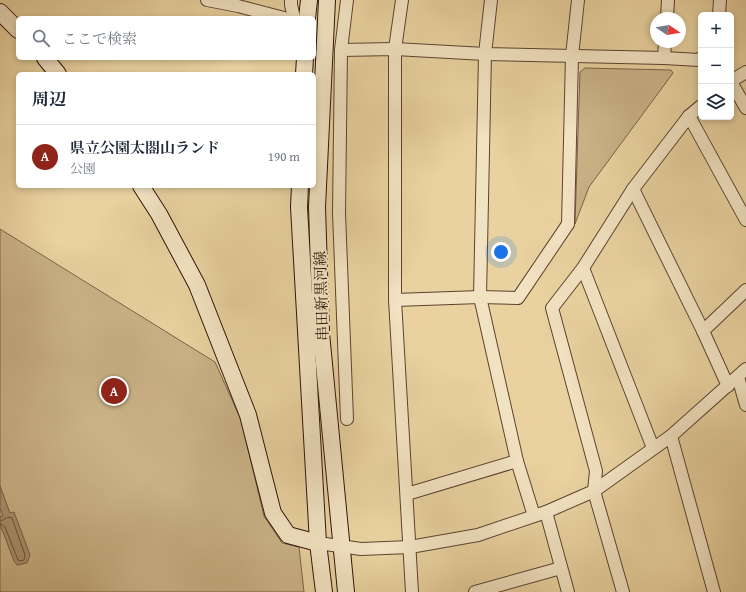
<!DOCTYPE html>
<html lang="ja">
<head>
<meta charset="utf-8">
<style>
	:root { --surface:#fff; --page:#f6f6f7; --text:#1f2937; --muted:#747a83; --line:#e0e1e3; --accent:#8f2418 }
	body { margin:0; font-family:"Gentium Book Plus","Noto Serif JP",serif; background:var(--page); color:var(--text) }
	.controls { position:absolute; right:12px; top:12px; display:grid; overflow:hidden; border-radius:6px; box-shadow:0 2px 6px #0003 }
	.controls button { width:36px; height:36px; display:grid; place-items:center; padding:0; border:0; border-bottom:1px solid var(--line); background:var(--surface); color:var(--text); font:20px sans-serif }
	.compass { position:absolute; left:650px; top:12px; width:36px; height:36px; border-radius:50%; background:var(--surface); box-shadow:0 2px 6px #0003; rotate:102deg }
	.you { position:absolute; left:501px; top:252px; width:14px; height:14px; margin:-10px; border:3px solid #fff; border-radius:50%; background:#1a73e8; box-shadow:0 0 0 6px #1a73e833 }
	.badge { display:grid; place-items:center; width:26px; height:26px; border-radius:50%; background:var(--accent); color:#fff; font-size:13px; font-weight:700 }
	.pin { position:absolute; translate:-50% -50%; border:2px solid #fff; box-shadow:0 1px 4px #0006 }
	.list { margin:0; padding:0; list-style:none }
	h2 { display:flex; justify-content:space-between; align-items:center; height:52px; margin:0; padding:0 16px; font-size:17px }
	h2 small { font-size:13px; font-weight:400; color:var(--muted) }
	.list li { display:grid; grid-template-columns:26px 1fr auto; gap:12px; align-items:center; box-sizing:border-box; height:64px; padding:0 16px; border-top:1px solid var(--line) }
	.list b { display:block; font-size:15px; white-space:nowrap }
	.list p { margin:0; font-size:13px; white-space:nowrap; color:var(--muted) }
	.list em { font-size:13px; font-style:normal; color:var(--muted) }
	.icon { flex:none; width:22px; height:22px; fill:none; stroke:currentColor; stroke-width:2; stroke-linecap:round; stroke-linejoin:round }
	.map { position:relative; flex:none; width:746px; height:592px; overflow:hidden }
	.search { position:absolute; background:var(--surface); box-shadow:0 2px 6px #0003; left:16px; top:16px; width:300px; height:44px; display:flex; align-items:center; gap:10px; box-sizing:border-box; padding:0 14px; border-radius:6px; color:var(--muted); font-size:15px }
	.panel { position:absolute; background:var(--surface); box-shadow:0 2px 6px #0003; left:16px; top:72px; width:300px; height:116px; border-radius:6px }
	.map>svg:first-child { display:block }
</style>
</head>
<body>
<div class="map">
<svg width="746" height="592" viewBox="0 0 746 592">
	<rect width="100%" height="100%" fill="#e9d2a0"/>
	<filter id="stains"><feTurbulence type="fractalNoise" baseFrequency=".005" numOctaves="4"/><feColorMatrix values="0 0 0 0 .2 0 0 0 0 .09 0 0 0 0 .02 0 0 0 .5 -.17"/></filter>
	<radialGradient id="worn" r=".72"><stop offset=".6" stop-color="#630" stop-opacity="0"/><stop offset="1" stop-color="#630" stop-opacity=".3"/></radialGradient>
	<!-- green -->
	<g fill="#c9b286" stroke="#7b6248">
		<path d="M585,68L671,70L673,73L589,187L575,224L580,72Z"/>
		<path d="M0,229L215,362L241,420L264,516L282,543L299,547L304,592H0Z"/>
	</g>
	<!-- water -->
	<path fill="#a9916d" stroke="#775f45" d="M0,486L10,513L14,512L30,555L27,563L17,565L14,561L0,524V517L3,516L0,508Z"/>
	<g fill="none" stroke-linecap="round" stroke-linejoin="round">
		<!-- shore -->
		<path stroke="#6b523b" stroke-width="1" d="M0,521H1L8,517L12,518L25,555L24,560L20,561L18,560L5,527L1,524L0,525"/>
		<defs>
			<g id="street">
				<path d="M207,0L238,6L284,18"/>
				<path d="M291,0V5L294,18"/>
				<path d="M402,0L395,49V300L480,297L518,298L568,224L572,56L578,0"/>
				<path d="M719,15L720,0"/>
				<path d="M667,18L668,0"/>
				<path d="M341,50L395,49L485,54L664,58L699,60L701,58"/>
				<path d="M664,58L665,42"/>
				<path d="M731,81L746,72"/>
				<path d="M731,82L746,108"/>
				<path d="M689,116L746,220"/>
				<path d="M633,189L703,331L728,386"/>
				<path d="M583,268L653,448"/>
				<path d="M395,300L412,592"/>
				<path d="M703,331L746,290"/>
				<path d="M738,377L746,405"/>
				<path d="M347,419L339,213L341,50L347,0"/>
				<path d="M671,436L714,592"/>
				<path d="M517,461L534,516"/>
				<path d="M407,494L517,461L480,297L485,54L491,0"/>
				<path d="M546,512L568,592"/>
				<path d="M318,543L361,549L410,547L478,535L546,512L594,491L671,436L746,369"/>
				<path d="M475,592L561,568"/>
				<path d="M623,592L594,491L596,471L552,308L583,268L633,189L689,116L701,106"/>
			</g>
			<g id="secondary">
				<path d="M327,0L317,207L321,333L346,592"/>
				<path d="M0,12L18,30"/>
				<path d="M307,18L309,0"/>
				<path d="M45,58L58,74"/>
				<path d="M304,74L305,58"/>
				<path d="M141,186L159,214L197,285L248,415L273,513L288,535L318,543"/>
				<path d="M300,186L299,207L318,543L324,592"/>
			</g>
		</defs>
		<!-- street casing -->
		<use href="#street" stroke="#5c432f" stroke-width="14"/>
		<!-- secondary casing -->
		<use href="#secondary" stroke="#2d1309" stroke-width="18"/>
		<!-- street -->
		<use href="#street" stroke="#f1e2c1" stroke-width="12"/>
		<!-- secondary -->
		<use href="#secondary" stroke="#f1e2c1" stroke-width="16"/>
	</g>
	<g text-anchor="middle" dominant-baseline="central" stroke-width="4" stroke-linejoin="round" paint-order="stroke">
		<!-- street labels -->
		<g font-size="15" fill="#2d1309" stroke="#f1e2c1">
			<text transform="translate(321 296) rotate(-92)">串田新黒河線</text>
		</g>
	</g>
	<rect width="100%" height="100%" filter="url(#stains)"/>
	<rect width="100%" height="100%" fill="url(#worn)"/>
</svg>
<div class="controls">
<button>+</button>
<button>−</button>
<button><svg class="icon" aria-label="layers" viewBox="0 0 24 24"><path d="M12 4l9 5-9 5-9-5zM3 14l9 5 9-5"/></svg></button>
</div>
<svg class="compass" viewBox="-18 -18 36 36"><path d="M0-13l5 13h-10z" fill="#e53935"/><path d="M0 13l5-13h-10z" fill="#747a83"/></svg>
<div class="you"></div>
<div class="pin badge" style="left:114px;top:391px">A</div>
<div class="search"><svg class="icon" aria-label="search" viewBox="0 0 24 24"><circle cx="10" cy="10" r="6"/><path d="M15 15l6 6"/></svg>ここで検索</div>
<section class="panel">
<h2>周辺<small></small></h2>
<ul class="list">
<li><span class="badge">A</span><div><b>県立公園太閤山ランド</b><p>公園</p></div><em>190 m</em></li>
</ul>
</section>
</div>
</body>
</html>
